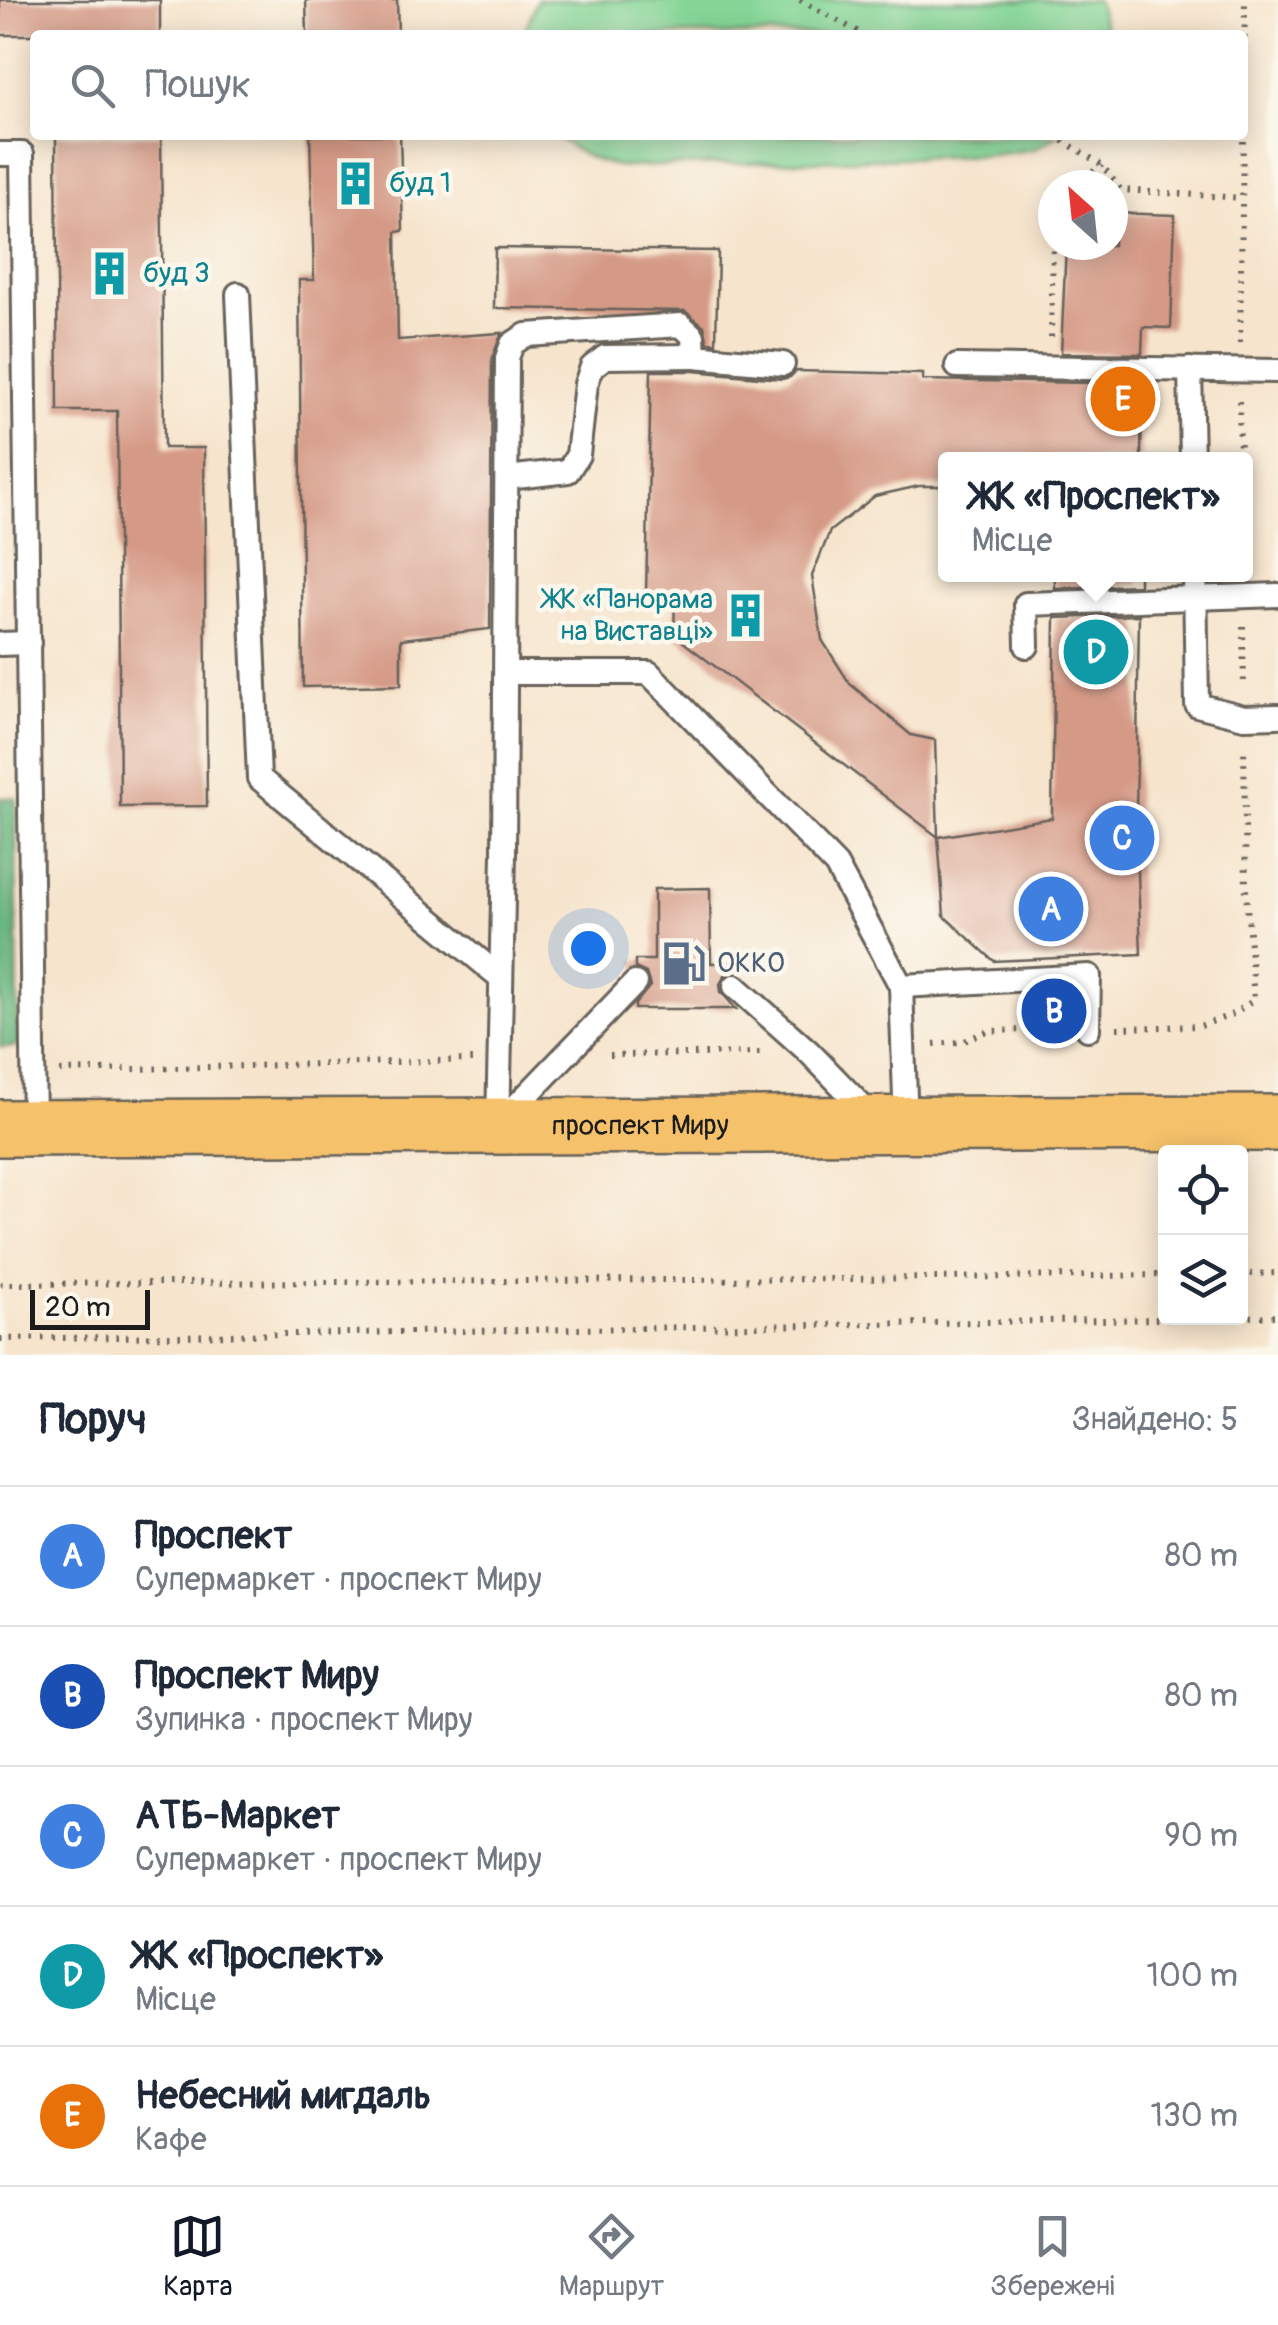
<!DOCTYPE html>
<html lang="uk">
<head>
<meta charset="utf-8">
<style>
	:root { --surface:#fff; --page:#f2f2f3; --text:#1f2937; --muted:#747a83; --line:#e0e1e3; --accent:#111827 }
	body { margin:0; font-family:Pangolin,sans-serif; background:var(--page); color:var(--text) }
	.controls { position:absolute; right:30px; bottom:30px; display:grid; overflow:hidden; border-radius:10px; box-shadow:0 5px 25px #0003 }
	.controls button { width:90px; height:90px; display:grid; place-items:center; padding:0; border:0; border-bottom:2px solid var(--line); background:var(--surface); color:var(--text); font:50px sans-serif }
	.compass { position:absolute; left:1038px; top:170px; width:90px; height:90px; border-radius:50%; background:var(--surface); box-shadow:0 5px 25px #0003; rotate:333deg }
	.scale { position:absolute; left:30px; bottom:25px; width:120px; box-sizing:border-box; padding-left:10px; border:5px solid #1c1c1c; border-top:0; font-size:28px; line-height:35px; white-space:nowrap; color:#1c1c1c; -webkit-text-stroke:8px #fbf7ec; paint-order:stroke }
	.you { position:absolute; left:588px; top:948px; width:35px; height:35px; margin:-25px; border:8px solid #fff; border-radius:50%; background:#1a73e8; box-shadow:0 0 0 15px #1a73e833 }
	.badge { display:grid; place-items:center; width:65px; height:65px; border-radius:50%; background:var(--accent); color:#fff; font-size:32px; font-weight:700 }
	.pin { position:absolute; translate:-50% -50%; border:5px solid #fff; box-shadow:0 2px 10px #0006 }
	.popup { position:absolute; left:938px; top:452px; width:315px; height:130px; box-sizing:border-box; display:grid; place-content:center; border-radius:10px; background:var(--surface); filter:drop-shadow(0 2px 8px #0005); font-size:32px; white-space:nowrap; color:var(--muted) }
	.popup b { font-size:38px; color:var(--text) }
	.popup::after { content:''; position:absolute; left:50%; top:100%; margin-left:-20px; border:20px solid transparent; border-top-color:var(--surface) }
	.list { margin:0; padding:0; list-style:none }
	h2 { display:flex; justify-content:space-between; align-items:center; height:130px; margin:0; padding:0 40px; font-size:42px }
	h2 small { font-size:32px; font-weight:400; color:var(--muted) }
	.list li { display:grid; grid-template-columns:65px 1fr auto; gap:30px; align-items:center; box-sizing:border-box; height:140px; padding:0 40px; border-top:2px solid var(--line) }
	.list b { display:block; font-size:38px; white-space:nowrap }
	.list p { margin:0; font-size:32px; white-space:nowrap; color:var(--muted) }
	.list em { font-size:32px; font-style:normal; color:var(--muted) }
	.icon { flex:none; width:55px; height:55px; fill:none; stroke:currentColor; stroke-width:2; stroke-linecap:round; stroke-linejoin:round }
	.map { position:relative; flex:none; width:1278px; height:1355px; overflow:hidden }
	.search { position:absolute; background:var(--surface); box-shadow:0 5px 25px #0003; left:30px; right:30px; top:30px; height:110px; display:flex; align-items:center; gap:25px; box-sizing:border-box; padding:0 35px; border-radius:10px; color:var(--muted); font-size:38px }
	.sheet { height:830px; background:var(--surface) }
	nav { display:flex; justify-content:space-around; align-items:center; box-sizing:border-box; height:140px; border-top:2px solid var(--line); background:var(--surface); font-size:28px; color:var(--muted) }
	nav a { display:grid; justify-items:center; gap:5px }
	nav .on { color:var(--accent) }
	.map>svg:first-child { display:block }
</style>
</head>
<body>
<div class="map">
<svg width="1278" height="1355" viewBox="0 0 1278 1355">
	<rect width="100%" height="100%" fill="#fbf7ec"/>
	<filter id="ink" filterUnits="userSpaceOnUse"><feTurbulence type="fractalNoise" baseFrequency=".01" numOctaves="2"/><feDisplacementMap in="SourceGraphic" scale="20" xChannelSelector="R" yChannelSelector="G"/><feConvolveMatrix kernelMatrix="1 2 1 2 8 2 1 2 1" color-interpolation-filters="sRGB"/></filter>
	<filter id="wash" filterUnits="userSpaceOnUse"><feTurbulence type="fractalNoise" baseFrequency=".0048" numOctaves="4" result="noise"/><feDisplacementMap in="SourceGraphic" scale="40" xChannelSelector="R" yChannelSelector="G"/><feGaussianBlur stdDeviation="2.25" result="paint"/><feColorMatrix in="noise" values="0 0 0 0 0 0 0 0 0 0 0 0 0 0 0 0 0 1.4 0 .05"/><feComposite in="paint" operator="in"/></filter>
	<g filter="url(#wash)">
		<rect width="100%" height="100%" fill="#f6e4cc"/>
		<!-- green -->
		<g fill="#84d596" stroke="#507859" stroke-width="2.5">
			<path d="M537,0H1097L1107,35H523Z"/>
			<path d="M554,135H1058L1034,149L991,155L626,167C596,164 578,153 554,135Z"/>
		</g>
		<!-- forest -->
		<path fill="#6bb67f" stroke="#44694e" stroke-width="2.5" d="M0,798H16L18,1047H0Z"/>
		<g id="blocks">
			<!-- building -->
			<g fill="#d59a86">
				<rect x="0" y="0" width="160" height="35"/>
				<path d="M306,0H397L398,35H307Z"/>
				<path d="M56,135H161L164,448H204L207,806L120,807L117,411H58Z"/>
				<path d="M310,135H400L403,231L396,232L398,340L502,333L492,358L490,629L401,639V685L303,687L299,280H314Z"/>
				<path d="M1113,213L1175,215L1171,328L1143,327L1142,354L1061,353L1066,245H1113Z"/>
				<path d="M495,248L718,251L716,343L708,342L704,326L685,311L494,308Z"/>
				<path d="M651,371H693L782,379L790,377L796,371L923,374V380L1142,384L1141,460H946V486H919L875,496L830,531L812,576L822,640L850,684L911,735L935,740L938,837L674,635L675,595L646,594Z"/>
				<path d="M1055,574H1139V585L1055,588Z"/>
				<path d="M1139,615L1136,819L1141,954L994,961L944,916L938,837L1052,818L1055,618Z"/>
				<path d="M710,888L711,963H736V971L725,975L720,984L721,992L736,1009H635V1004L650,986L646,973L635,968V960H654V889Z"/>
			</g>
		</g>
	</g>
	<g filter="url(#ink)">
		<use href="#blocks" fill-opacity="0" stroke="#68625a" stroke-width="2.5"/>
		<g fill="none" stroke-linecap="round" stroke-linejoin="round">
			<defs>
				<g id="lane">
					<path d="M0,154H22L34,1128"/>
					<path d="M238,294L259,778L500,977"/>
					<path d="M957,366L1278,371"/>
					<path d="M1190,369L1192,460"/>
					<path d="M507,478L568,471L578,455L586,384L592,367L605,357L694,356"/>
					<path d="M1195,574L1197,705L1244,717L1278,716"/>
					<path d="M0,644L29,643"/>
					<path d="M1027,646L1026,604L1278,595"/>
					<path d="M506,673H649L836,865L901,986L906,1125"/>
					<path d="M735,986L809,1052L874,1119"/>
					<path d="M901,986L1089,976L1088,1029"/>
					<path d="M503,1120L635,983"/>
					<path d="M498,1126L504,854L507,358L512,344L526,335L681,325L693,336L694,356L783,364"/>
				</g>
				<g id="primary">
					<path id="s1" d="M0,1128L1278,1123"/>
				</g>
			</defs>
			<!-- lane casing -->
			<use href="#lane" stroke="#68625a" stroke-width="28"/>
			<!-- primary casing -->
			<use href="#primary" stroke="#68625a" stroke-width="60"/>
			<!-- path -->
			<g stroke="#68625a" stroke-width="6" stroke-dasharray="2.5 8" stroke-linecap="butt">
				<path d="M800,0L864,35"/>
				<path d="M1054,135L1102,165L1121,190L1242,198"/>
				<path d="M1076,185L1102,165"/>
				<path d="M1051,337L1053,243"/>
				<path d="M1240,343L1245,0"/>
				<path d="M1239,401L1240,460"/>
				<path d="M1243,626L1244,688"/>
				<path d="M1117,1028L1200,1026L1231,1015L1254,1000L1246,892L1244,746"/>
				<path d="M934,1044L962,1042L988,1031L1060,1029"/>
				<path d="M610,1055L762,1053"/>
				<path d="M60,1071L472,1060"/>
				<path d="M1240,1274L1278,1273"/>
				<path d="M0,1284L850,1279L1166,1275"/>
				<path d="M1240,1317L1278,1316"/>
				<path d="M0,1339L1218,1318"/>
			</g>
			<!-- lane -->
			<use href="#lane" stroke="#fff" stroke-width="22"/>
			<!-- primary -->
			<use href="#primary" stroke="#f5c16b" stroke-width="55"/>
		</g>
	</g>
	<!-- icons -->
	<defs>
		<symbol id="building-bare" viewBox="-9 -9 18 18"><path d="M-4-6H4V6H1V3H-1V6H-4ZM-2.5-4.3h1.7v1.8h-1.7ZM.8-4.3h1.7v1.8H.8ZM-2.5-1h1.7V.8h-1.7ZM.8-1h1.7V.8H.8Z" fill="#0f9aa8" stroke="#fbf7ec" stroke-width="2.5" paint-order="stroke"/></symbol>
		<symbol id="fuel-bare" viewBox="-9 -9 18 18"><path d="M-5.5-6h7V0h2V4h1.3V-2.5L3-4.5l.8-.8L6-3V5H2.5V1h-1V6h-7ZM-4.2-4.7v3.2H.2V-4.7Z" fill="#5c6f8a" stroke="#fbf7ec" stroke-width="2.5" paint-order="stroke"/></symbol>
	</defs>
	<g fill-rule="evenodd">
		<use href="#building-bare" x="324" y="152" width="63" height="63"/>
		<use href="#building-bare" x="78" y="242" width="63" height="63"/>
		<use href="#building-bare" x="714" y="584" width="63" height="63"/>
		<use href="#fuel-bare" x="652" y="932" width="63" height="63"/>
	</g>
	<g text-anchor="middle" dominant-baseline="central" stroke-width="9" stroke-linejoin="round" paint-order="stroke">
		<!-- culture labels -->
		<g font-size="28" fill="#0d838f" stroke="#fbf7ec" text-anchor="start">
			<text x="389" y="183">буд 1</text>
			<text x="143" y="273">буд 3</text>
			<text x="713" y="599" text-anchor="end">ЖК «Панорама<tspan x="713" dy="32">на Виставці»</tspan></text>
		</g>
		<!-- service labels -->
		<g font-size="28" fill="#4e5e75" stroke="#fbf7ec" text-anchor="start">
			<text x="717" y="963">ОККО</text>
		</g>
		<!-- street labels -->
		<g font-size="28" fill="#1c1c1c" stroke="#fbf7ec">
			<text stroke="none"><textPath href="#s1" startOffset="640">проспект Миру</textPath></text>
		</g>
	</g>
</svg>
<div class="controls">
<button><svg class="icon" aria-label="locate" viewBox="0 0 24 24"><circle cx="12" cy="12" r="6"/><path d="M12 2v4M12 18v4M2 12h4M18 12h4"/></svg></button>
<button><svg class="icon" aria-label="layers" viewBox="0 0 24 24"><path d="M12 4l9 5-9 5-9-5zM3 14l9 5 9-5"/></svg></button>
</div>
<svg class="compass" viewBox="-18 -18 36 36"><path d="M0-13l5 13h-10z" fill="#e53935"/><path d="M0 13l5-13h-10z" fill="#747a83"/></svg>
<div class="scale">20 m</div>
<div class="you"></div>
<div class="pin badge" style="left:1051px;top:909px;background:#3f7fe0">A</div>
<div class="pin badge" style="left:1054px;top:1011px;background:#1a4fb4">B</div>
<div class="pin badge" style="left:1122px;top:838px;background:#3f7fe0">C</div>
<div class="pin badge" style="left:1096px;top:652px;background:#0f9aa8">D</div>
<div class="popup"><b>ЖК «Проспект»</b>Місце</div>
<div class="pin badge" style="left:1123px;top:399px;background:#e8710a">E</div>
<div class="search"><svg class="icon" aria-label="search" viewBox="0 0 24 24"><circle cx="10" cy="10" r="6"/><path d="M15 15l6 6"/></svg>Пошук</div>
</div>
<section class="sheet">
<h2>Поруч<small>Знайдено: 5</small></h2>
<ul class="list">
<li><span class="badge" style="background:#3f7fe0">A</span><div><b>Проспект</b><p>Супермаркет · проспект Миру</p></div><em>80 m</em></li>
<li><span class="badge" style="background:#1a4fb4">B</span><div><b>Проспект Миру</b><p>Зупинка · проспект Миру</p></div><em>80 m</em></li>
<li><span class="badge" style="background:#3f7fe0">C</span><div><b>АТБ-Маркет</b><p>Супермаркет · проспект Миру</p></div><em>90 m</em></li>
<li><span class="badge" style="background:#0f9aa8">D</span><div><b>ЖК «Проспект»</b><p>Місце</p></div><em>100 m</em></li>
<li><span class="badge" style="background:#e8710a">E</span><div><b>Небесний мигдаль</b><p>Кафе</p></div><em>130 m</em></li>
</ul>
</section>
<nav>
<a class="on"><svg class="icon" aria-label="map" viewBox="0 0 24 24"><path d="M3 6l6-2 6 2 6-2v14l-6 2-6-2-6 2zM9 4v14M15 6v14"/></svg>Карта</a>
<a><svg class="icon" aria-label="directions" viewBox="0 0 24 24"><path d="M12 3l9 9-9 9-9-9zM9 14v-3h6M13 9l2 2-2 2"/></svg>Маршрут</a>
<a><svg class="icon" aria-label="saved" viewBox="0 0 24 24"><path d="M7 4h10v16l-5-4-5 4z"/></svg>Збережені</a>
</nav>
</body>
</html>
